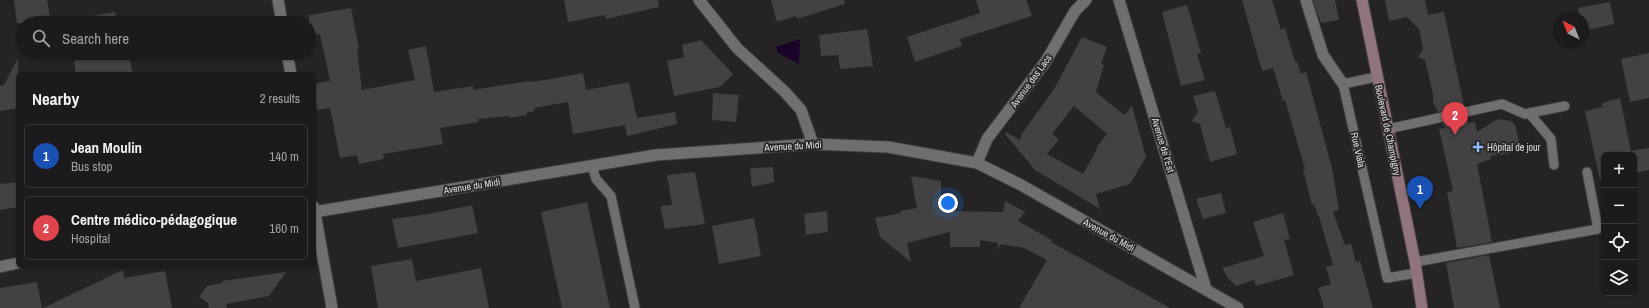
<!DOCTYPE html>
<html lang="en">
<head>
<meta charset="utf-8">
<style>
	:root { --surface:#1c1a1c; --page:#292729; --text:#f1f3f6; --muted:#a0a1a3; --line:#3a383b; --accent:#87bbfb }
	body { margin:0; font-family:"Archivo Narrow",sans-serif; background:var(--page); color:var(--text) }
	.controls { position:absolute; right:12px; bottom:12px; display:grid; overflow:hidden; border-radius:6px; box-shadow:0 1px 3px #0004 }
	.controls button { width:36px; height:36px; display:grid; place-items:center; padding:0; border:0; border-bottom:1px solid var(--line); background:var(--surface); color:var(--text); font:20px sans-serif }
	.compass { position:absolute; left:1553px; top:12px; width:36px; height:36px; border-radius:50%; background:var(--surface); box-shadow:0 1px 3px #0004; rotate:318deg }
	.you { position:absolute; left:948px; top:203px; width:14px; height:14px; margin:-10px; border:3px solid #fff; border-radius:50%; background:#1a73e8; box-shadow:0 0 0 6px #1a73e833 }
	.badge { display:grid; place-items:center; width:26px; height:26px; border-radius:50%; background:var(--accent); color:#fff; font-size:13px; font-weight:700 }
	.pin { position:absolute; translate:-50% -33px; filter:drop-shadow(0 1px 2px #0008) }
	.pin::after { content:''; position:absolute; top:21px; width:14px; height:12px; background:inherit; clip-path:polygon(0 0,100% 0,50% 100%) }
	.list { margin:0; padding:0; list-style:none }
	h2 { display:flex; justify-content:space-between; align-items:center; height:52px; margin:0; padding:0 16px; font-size:17px }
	h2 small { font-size:13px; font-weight:400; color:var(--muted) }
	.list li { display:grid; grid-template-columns:26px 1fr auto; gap:12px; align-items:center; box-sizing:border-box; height:64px; margin:0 8px 8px; padding:0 8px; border:1px solid var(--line); border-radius:6px }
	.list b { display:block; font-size:15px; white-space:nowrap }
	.list p { margin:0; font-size:13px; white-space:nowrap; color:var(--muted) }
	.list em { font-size:13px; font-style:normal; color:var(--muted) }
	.icon { flex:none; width:22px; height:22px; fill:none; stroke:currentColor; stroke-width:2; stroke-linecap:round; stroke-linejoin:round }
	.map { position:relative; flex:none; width:1649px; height:308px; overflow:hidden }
	.search { position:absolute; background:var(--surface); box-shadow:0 1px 3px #0004; left:16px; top:16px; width:300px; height:44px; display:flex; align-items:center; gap:10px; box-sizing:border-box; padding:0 14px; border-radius:22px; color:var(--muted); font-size:15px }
	.panel { position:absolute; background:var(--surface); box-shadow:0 1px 3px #0004; left:16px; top:72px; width:300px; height:196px; border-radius:6px }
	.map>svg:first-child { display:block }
</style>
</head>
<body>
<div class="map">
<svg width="1649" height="308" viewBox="0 0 1649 308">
	<rect width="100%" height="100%" fill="#262325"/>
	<!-- water -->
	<path fill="#1a0229" d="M800,39L799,64L778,53L776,47Z"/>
	<!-- building -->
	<g fill="#434143" fill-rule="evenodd">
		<path d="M14,0H47L51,23H17Z"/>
		<path d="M564,0H658L659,7L606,19L605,15L568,22Z"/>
		<path d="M771,0H844L845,4L797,19L796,16L777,22Z"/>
		<path d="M976,0H1026L1032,16L960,39L962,46L915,62L907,37L980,13Z"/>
		<path d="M1242,0H1272L1281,30L1285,28L1295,62L1297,61L1301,74L1306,72L1332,168L1339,210L1333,212L1345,245L1351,244L1356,262L1360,261L1373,308H1324L1318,288L1331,284L1326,267L1333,265L1319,216H1318L1314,204L1312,205L1303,170L1305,169L1285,100L1283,101L1273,68L1262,71Z"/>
		<path d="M1313,0H1335L1339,20L1321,23Z"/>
		<path d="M1385,0H1425L1428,15L1444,12L1464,106L1438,112L1433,102V94L1425,60L1418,57L1423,49L1419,29L1407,17L1389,21Z"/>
		<path d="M1610,2L1614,24L1583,31V18H1580L1578,8Z"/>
		<path d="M1187,5L1201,53L1197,54L1205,80L1181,86L1162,12Z"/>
		<path d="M351,8L359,49H357L362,90L415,80L408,50L426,46L434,92L473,86V90L529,81L530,82L551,79L583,73L586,90L629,82L637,118L675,112L677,124L627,136L625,125L573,134L568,102L534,108V111L526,113L527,115L510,118L509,116L478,119L479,122L440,128L443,144L383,154L384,159L359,164L357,155L340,158L330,108L317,110L314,84L330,81L320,34L309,36V15Z"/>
		<path d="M115,12L116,18L121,17L122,23H68V20Z"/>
		<path d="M867,29L873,66L840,69L838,55L821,56L819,35Z"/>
		<path d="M1082,37L1107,47L1101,64L1104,65L1096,92L1124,115L1132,106L1146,157L1130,184L1096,194L1100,209L1035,170L1005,134L1006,132L1020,140L1021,135L1054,89ZM1074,106L1107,134L1096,148L1097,149L1083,174L1047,154L1059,139L1052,134Z"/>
		<path d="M701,40L733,74L720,87L674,96L667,61L684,57L682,45Z"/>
		<path d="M73,53H128L133,74H76Z"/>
		<path d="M1649,53V98L1630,102L1621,59Z"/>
		<path d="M18,58V108L0,111V86L4,85Z"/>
		<path d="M1215,91L1226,128L1230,127L1237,154L1210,162L1200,124L1192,121L1198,112L1193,96Z"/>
		<path d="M713,93L739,95L736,122L712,120Z"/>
		<path d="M1620,98L1631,151L1649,148V170L1634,173V155H1604V179L1600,180L1585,111L1602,107V103Z"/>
		<path d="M1467,118L1468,123L1475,122L1477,132L1498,119L1511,121L1515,125L1519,141L1516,149L1512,152L1508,154L1490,156L1491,159L1477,164L1492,242L1457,248L1447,192L1453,191L1439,129L1445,128L1442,123Z"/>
		<path d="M773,167L774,182L752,187L750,168Z"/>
		<path d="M695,172L705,224L665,229L660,206L672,205L667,175Z"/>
		<path d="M911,176L941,181V211L1003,212L1005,201L1025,212L1018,221L1052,240L1051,242L1170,308H1019L1047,260L1024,248L1001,244L997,250L998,243L980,240V247H950V232L907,243L911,262L880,237L875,218L901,213L900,211L917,208Z"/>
		<path d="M18,182V207L0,210V184Z"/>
		<path d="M1221,193L1226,213L1203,219L1196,199Z"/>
		<path d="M587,202L610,308H562L541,212Z"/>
		<path d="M472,205L478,233L398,248L392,219L429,214Z"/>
		<path d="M827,211L828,232L806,235L804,214Z"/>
		<path d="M1283,213L1290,239L1284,240L1294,275L1256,286L1254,280L1236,286L1228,278L1222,268L1264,256L1253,222Z"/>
		<path d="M754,218L761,256L719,264L712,226Z"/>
		<path d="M1489,255L1500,308H1454L1446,263Z"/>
		<path d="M412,259L416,281L481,268L489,308H378L371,266Z"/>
		<path d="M123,270L124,278L165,271L172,308H43Z"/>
		<path d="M286,272L269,296L226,304L227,308H209L208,303L199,297L207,286L222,283V281Z"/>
		<path d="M37,282L42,308H0V288Z"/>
	</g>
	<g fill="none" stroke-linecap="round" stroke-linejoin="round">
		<defs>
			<g id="service">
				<path d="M1376,77L1343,84L1387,278L1416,273"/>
				<path d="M1529,113L1551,139L1554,165"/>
				<path d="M1388,129L1502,104L1525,114L1565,106"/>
				<path d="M592,166L596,179L611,196L635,308"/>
				<path d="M1415,262L1598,229L1587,172"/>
			</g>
			<g id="minor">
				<path d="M278,0L282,23"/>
				<path d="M699,0L737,48L785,92L801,110L813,144"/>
				<path d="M1119,0L1206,289"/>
				<path d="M1306,0L1323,55L1343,84"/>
				<path d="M287,53L291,74"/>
				<path d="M977,163L987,139L1046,61L1075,11L1086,0"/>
				<path d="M314,207L332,308"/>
				<path d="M314,212L656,155L813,144L888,147L977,163L1021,185L1238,308"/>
				<path d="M0,267L18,263"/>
			</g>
			<path id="secondary" d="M1362,0L1415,262L1422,308"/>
		</defs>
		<!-- service casing -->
		<use href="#service" stroke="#413f40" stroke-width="11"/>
		<!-- minor casing -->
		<use href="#minor" stroke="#413f40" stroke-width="13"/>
		<!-- secondary casing -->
		<use href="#secondary" stroke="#413f40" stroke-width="13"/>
		<!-- service -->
		<use href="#service" stroke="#716e70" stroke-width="9"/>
		<!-- minor -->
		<use href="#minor" stroke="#716e70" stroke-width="11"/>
		<!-- secondary -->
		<use href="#secondary" stroke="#91737c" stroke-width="11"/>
	</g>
	<!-- markers -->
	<path fill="#87bbfb" stroke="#262325" stroke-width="1.5" d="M1476 141h4v4h4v4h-4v4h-4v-4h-4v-4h4z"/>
	<g text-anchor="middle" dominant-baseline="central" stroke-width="3.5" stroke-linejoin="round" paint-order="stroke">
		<!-- street labels -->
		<g font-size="10" fill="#e0dedf" stroke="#262325">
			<text transform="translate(1031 81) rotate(-54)">Avenue des Lacs</text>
			<text transform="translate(1388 130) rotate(78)">Boulevard de Champigny</text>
			<text transform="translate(1163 145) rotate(73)">Avenue de l'Est</text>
			<text transform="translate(793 146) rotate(-3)">Avenue du Midi</text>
			<text transform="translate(1358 150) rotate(77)">Rue Viala</text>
			<text transform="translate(472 186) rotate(-9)">Avenue du Midi</text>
			<text transform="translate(1109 235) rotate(29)">Avenue du Midi</text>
		</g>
		<!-- poi labels -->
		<g font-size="10" fill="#e0dedf" stroke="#262325" text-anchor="start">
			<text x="1487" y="147">Hôpital de jour</text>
		</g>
	</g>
</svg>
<div class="controls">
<button>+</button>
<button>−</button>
<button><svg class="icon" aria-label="locate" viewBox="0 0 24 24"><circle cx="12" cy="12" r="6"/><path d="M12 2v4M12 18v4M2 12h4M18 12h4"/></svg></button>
<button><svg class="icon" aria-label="layers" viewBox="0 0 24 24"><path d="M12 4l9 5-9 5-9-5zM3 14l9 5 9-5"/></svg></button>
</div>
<svg class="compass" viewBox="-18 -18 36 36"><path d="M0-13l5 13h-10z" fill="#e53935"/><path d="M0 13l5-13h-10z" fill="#a0a1a3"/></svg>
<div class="you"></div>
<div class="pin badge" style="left:1420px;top:209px;background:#1a4fb4">1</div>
<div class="pin badge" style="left:1455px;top:135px;background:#e0444e">2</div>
<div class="search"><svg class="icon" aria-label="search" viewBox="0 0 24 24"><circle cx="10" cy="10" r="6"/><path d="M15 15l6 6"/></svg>Search here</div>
<section class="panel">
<h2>Nearby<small>2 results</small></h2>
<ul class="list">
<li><span class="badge" style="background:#1a4fb4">1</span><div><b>Jean Moulin</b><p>Bus stop</p></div><em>140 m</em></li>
<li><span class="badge" style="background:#e0444e">2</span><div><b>Centre médico-pédagogique</b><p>Hospital</p></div><em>160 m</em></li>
</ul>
</section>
</div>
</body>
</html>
